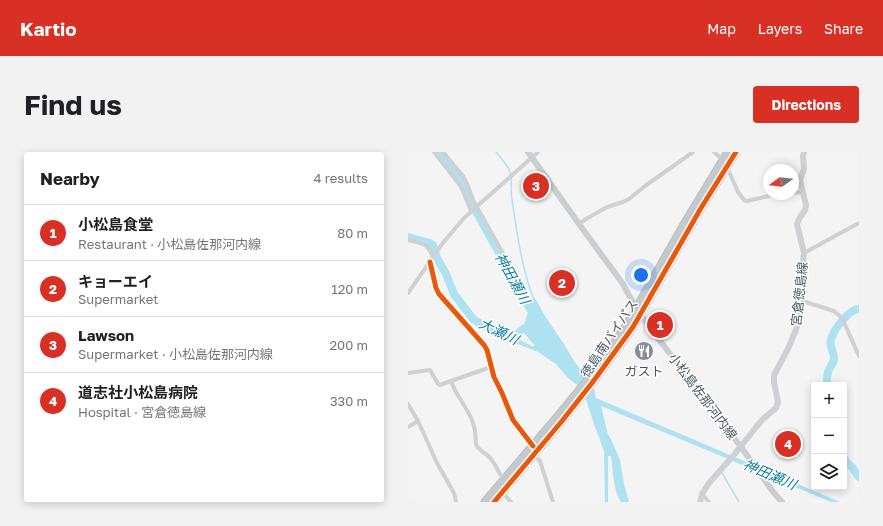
<!DOCTYPE html>
<html lang="en">
<head>
<meta charset="utf-8">
<style>
	:root { --surface:#fff; --page:#f2f2f2; --text:#202124; --muted:#757577; --line:#e0e0e0; --accent:#d93025 }
	body { margin:0; font-family:"Golos Text","Noto Sans JP",sans-serif; background:var(--page); color:var(--text) }
	.controls { position:absolute; right:12px; bottom:12px; display:grid; overflow:hidden; border-radius:4px; box-shadow:0 2px 10px #0003 }
	.controls button { width:36px; height:36px; display:grid; place-items:center; padding:0; border:0; border-bottom:1px solid var(--line); background:var(--surface); color:var(--text); font:20px sans-serif }
	.compass { position:absolute; left:355px; top:12px; width:36px; height:36px; border-radius:50%; background:var(--surface); box-shadow:0 2px 10px #0003; rotate:255deg }
	.you { position:absolute; left:233px; top:123px; width:14px; height:14px; margin:-10px; border:3px solid #fff; border-radius:50%; background:#1a73e8; box-shadow:0 0 0 6px #1a73e833 }
	.badge { display:grid; place-items:center; width:26px; height:26px; border-radius:50%; background:var(--accent); color:#fff; font-size:13px; font-weight:700 }
	.pin { position:absolute; translate:-50% -50%; border:2px solid #fff; box-shadow:0 1px 4px #0006 }
	.list { margin:0; padding:0; list-style:none }
	h2 { display:flex; justify-content:space-between; align-items:center; height:52px; margin:0; padding:0 16px; font-size:17px }
	h2 small { font-size:13px; font-weight:400; color:var(--muted) }
	.list li { display:grid; grid-template-columns:26px 1fr auto; gap:12px; align-items:center; box-sizing:border-box; height:56px; padding:0 16px; border-top:1px solid var(--line) }
	.list b { display:block; font-size:15px; white-space:nowrap }
	.list p { margin:0; font-size:13px; white-space:nowrap; color:var(--muted) }
	.list em { font-size:13px; font-style:normal; color:var(--muted) }
	.icon { flex:none; width:22px; height:22px; fill:none; stroke:currentColor; stroke-width:2; stroke-linecap:round; stroke-linejoin:round }
	.map { position:relative; flex:none; width:451px; height:350px; overflow:hidden; border-radius:4px }
	header { display:flex; align-items:center; gap:24px; box-sizing:border-box; height:56px; padding:0 20px; background:var(--accent); color:#fff }
	header strong { font-size:19px }
	nav { display:flex; gap:22px; margin-inline-start:auto; font-size:14px }
	.intro { display:flex; align-items:center; justify-content:space-between; box-sizing:border-box; height:96px; padding:0 24px }
	h1 { margin:0; font-size:28px }
	.button { padding:10px 18px; border-radius:4px; background:var(--accent); color:#fff; font-size:14px; font-weight:700 }
	main { display:flex; gap:24px; padding:0 24px }
	aside { flex:1; background:var(--surface); border-radius:4px; box-shadow:0 2px 10px #0003 }
	.map>svg:first-child { display:block }
</style>
</head>
<body>
<header>
<strong>Kartio</strong>
<nav><a>Map</a><a>Layers</a><a>Share</a></nav>
</header>
<div class="intro"><h1>Find us</h1><a class="button">Directions</a></div>
<main>
<aside>
<h2>Nearby<small>4 results</small></h2>
<ul class="list">
<li><span class="badge">1</span><div><b>小松島食堂</b><p>Restaurant · 小松島佐那河内線</p></div><em>80 m</em></li>
<li><span class="badge">2</span><div><b>キョーエイ</b><p>Supermarket</p></div><em>120 m</em></li>
<li><span class="badge">3</span><div><b>Lawson</b><p>Supermarket · 小松島佐那河内線</p></div><em>200 m</em></li>
<li><span class="badge">4</span><div><b>道志社小松島病院</b><p>Hospital · 宮倉徳島線</p></div><em>330 m</em></li>
</ul>
</aside>
<div class="map">
<svg width="451" height="350" viewBox="0 0 451 350">
	<rect width="100%" height="100%" fill="#f4f4f4"/>
	<!-- water -->
	<path fill="#aee2f0" fill-rule="evenodd" d="M127,146L137,164L156,192L166,209L172,217L176,221L186,237L188,246L432,350H423L193,254L200,283L203,287L212,308L216,332L221,350H213C205,338 205,318 203,304H200V350H197L196,299L186,272L178,247L169,233L160,226L148,212L130,200L107,191L104,190L94,187L96,183C103,184 104,182 108,178C113,172 118,174 118,165L120,161L116,154L122,151V148ZM115,181H116L127,194H123C120,191 114,190 110,186Z"/>
	<g fill="none" stroke-linecap="round" stroke-linejoin="round">
		<!-- stream -->
		<g stroke="#aee2f0" stroke-width="1.5">
			<path d="M88,0C93,6 100,13 102,20C105,29 102,39 104,48C109,81 114,118 126,148"/>
			<path d="M314,321L331,350"/>
		</g>
		<!-- river -->
		<g stroke="#aee2f0" stroke-width="8">
			<path d="M32,0L49,21L58,36L65,54L124,160"/>
			<path d="M0,85L22,91L25,93L29,106L38,122L46,142L65,167L71,171L80,175L106,188"/>
			<path d="M419,233C419,229 419,224 420,220C421,215 426,212 426,206C426,199 421,195 423,188C425,178 441,157 451,157"/>
			<path d="M436,306L439,311L444,315L451,325"/>
		</g>
		<defs>
			<g id="trunk">
				<path d="M77,350L151,263L181,226L220,171L278,69L320,0"/>
				<path d="M86,350L154,269L184,231L225,175L293,56L328,0"/>
			</g>
		</defs>
		<!-- trunk casing -->
		<use href="#trunk" stroke="#b9bec3" stroke-width="9"/>
		<!-- minor -->
		<g stroke="#ced0d2" stroke-width="4">
			<path d="M26,0L51,32L54,37L63,59"/>
			<path d="M35,0L55,24L59,32L66,50L114,135"/>
			<path d="M306,0L316,9"/>
			<path d="M319,15L330,40L336,48L339,49L365,43L374,42"/>
			<path d="M385,41L395,40"/>
			<path d="M171,72L178,67L199,55L215,50L221,47L237,34L285,0"/>
			<path d="M0,88C14,92 19,90 25,105"/>
			<path d="M396,101L451,71"/>
			<path d="M22,110L28,136L31,142L76,193L79,198L86,225L94,241L105,268L125,294"/>
			<path d="M0,141L34,92L56,66L130,0"/>
			<path d="M391,148L426,159L434,166L451,204"/>
			<path d="M83,215L43,229C47,241 55,250 61,262C64,267 66,273 67,279C68,283 67,288 68,292C70,299 79,301 83,307C88,313 91,322 96,328"/>
			<path d="M0,221L22,218L30,232L32,233L43,229"/>
			<path d="M0,252L10,269L29,311L42,334L46,341L48,350"/>
			<path d="M0,275L10,269"/>
			<path d="M126,303L132,309L145,350"/>
			<path d="M94,340L103,350"/>
			<path d="M294,342L301,350"/>
		</g>
		<!-- secondary -->
		<path stroke="#ced0d4" stroke-width="6" d="M292,350L294,342L301,331L325,304L349,274L355,267L368,256L370,250L366,230V223L380,197L389,175L390,158L396,101L389,72L391,67L397,58L398,53L392,28L396,17L395,4L396,0"/>
		<!-- primary -->
		<path stroke="#caced1" stroke-width="6" d="M120,0L171,72L215,132C221,145 230,157 237,169L333,295L366,341L374,350"/>
		<!-- trunk -->
		<use href="#trunk" stroke="#c4c9cd" stroke-width="7"/>
		<defs>
			<g id="cycleway">
				<path d="M22,110L28,136L31,142L76,193L79,198L86,225L94,241L105,268L125,294"/>
				<path d="M86,350L154,269L184,231L225,175L293,56L328,0"/>
			</g>
		</defs>
		<!-- cycleway casing -->
		<use href="#cycleway" stroke="#fff" stroke-width="8"/>
		<!-- cycleway -->
		<use href="#cycleway" stroke="#e8590c" stroke-width="5"/>
	</g>
	<!-- icons -->
	<defs>
		<symbol id="restaurant-disc" viewBox="-11 -11 22 22"><circle r="9.5" fill="#868d94" stroke="#fff"/><path d="M-5-6h1v4h1v-4h1v4h1v-4h1v5L-1.5 .5V6h-2V.5L-5-1ZM5-6V6H3V1.5H1.5Q1.5-4 5-6Z" fill="#fff"/></symbol>
	</defs>
	<g fill-rule="evenodd">
		<use href="#restaurant-disc" x="225" y="188" width="22" height="22"/>
	</g>
	<g text-anchor="middle" dominant-baseline="central" stroke-width="3" stroke-linejoin="round" paint-order="stroke">
		<!-- street labels -->
		<g font-size="13" fill="#4a5661" stroke="#fff">
			<text transform="translate(391 142) rotate(-84)">宮倉徳島線</text>
			<text transform="translate(201 186) rotate(-56)">徳島南バイパス</text>
			<text transform="translate(295 244) rotate(53)">小松島佐那河内線</text>
		</g>
		<!-- poi labels -->
		<g font-size="13" fill="#4a5661" stroke="#fff">
			<text x="236" y="219">ガスト</text>
		</g>
		<!-- water labels -->
		<g font-size="14" font-style="italic" fill="#0c7c9b" stroke="#fff">
			<text transform="translate(105 126) rotate(61)">神田瀬川</text>
			<text transform="translate(91 179) rotate(26)">大瀬川</text>
			<text transform="translate(362 322) rotate(23)">神田瀬川</text>
		</g>
	</g>
</svg>
<div class="controls">
<button>+</button>
<button>−</button>
<button><svg class="icon" aria-label="layers" viewBox="0 0 24 24"><path d="M12 4l9 5-9 5-9-5zM3 14l9 5 9-5"/></svg></button>
</div>
<svg class="compass" viewBox="-18 -18 36 36"><path d="M0-13l5 13h-10z" fill="#e53935"/><path d="M0 13l5-13h-10z" fill="#757577"/></svg>
<div class="you"></div>
<div class="pin badge" style="left:252px;top:173px">1</div>
<div class="pin badge" style="left:154px;top:131px">2</div>
<div class="pin badge" style="left:128px;top:34px">3</div>
<div class="pin badge" style="left:380px;top:292px">4</div>
</div>
</main>
</body>
</html>
